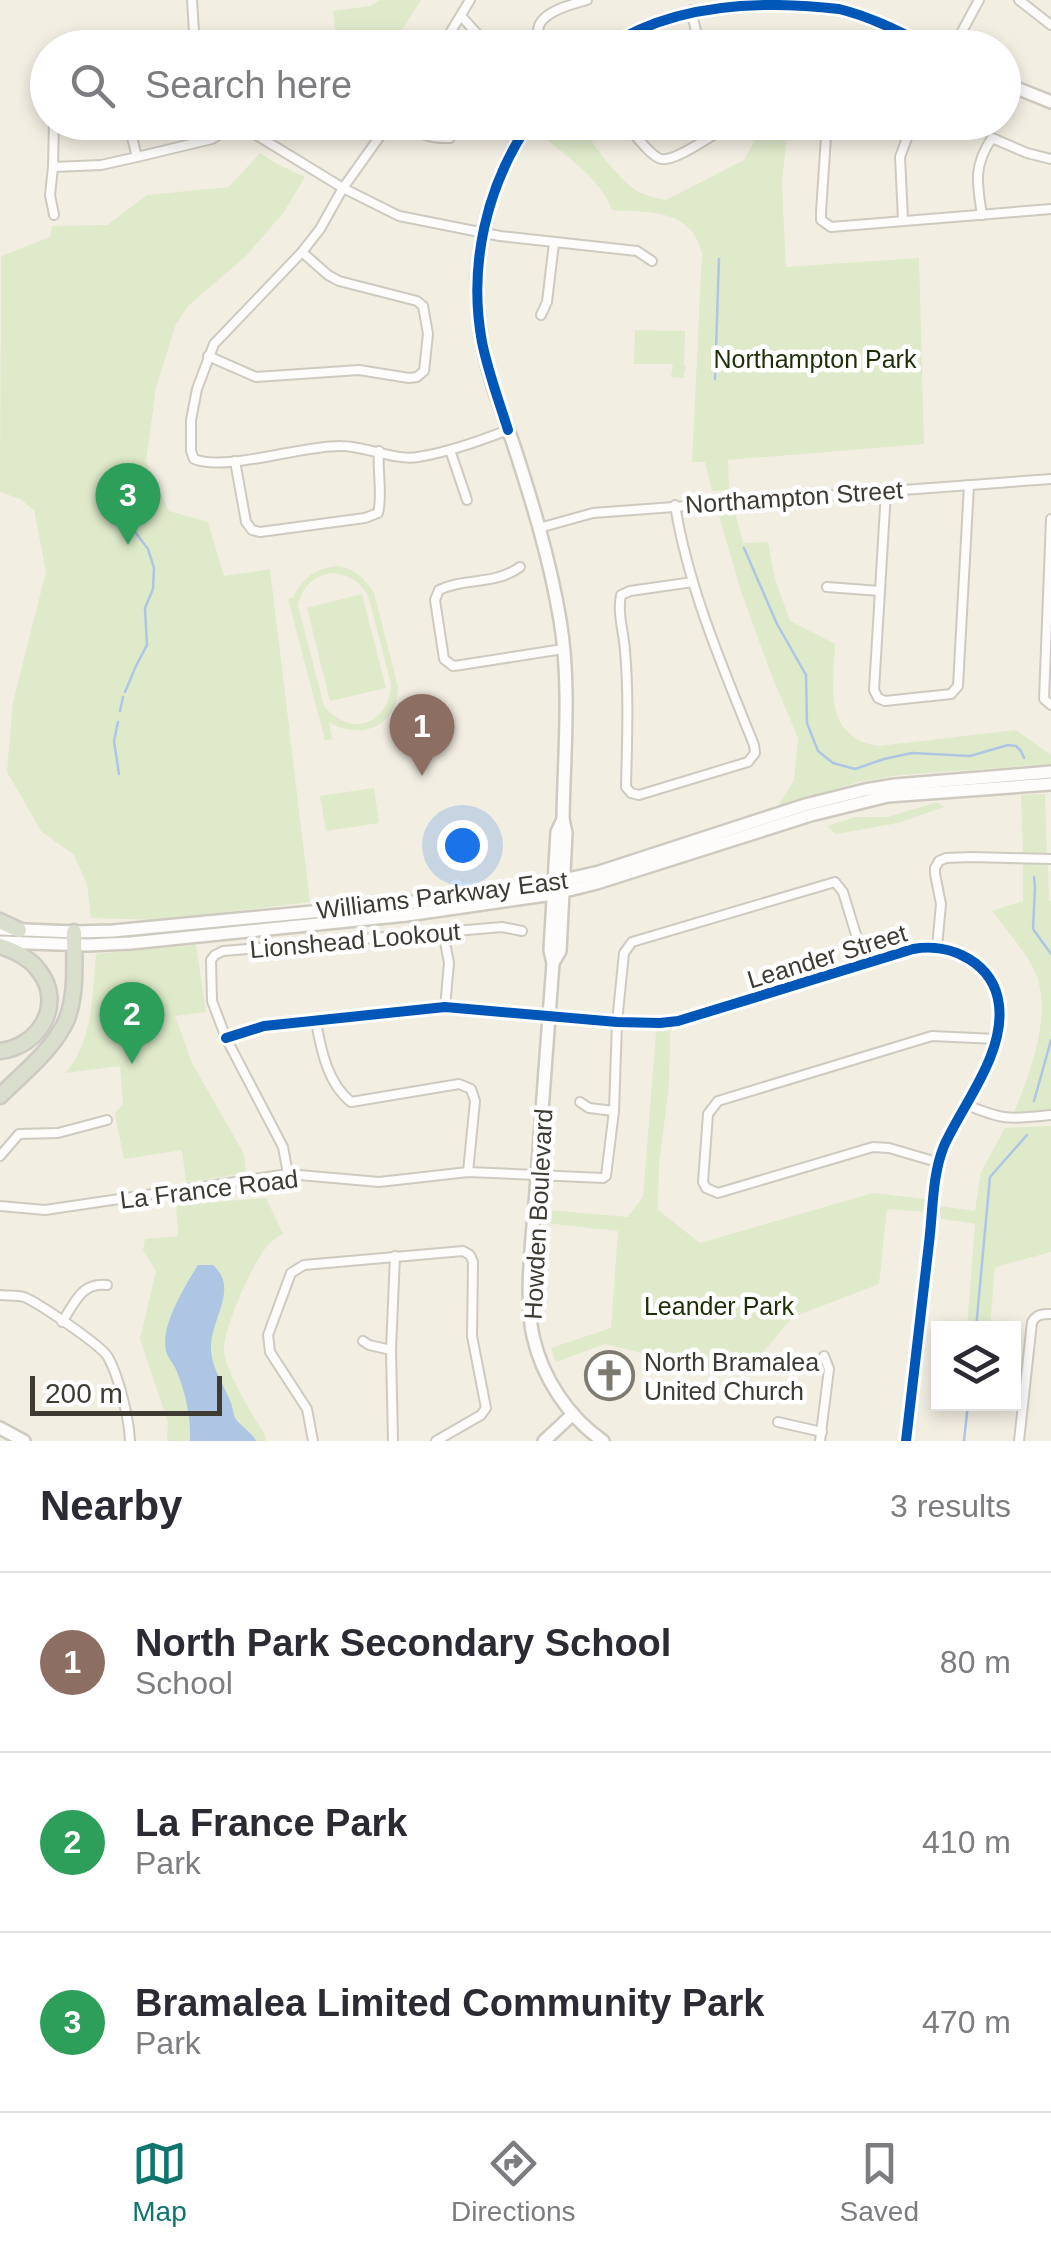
<!DOCTYPE html>
<html lang="en">
<head>
<meta charset="utf-8">
<style>
	:root { --surface:#fff; --page:#f7f7f7; --text:#2b2b33; --muted:#7c7c81; --line:#e1e1e2; --accent:#0f766e }
	body { margin:0; font-family:Helvetica,sans-serif; background:var(--page); color:var(--text) }
	.controls { position:absolute; right:30px; bottom:30px; display:grid; overflow:hidden; border-radius:0px; box-shadow:0 5px 15px #0003 }
	.controls button { width:90px; height:90px; display:grid; place-items:center; padding:0; border:0; border-bottom:2px solid var(--line); background:var(--surface); color:var(--text); font:50px sans-serif }
	.scale { position:absolute; left:30px; bottom:25px; width:192px; box-sizing:border-box; padding-left:10px; border:5px solid #3e3b32; border-top:0; font-size:28px; line-height:35px; white-space:nowrap; color:#3e3b32; -webkit-text-stroke:8px #fff; paint-order:stroke }
	.you { position:absolute; left:462px; top:845px; width:35px; height:35px; margin:-25px; border:8px solid #fff; border-radius:50%; background:#1a73e8; box-shadow:0 0 0 15px #1a73e833 }
	.badge { display:grid; place-items:center; width:65px; height:65px; border-radius:50%; background:var(--accent); color:#fff; font-size:32px; font-weight:700 }
	.pin { position:absolute; translate:-50% -82px; filter:drop-shadow(0 2px 5px #0008) }
	.pin::after { content:''; position:absolute; top:52px; width:35px; height:30px; background:inherit; clip-path:polygon(0 0,100% 0,50% 100%) }
	.list { margin:0; padding:0; list-style:none }
	h2 { display:flex; justify-content:space-between; align-items:center; height:130px; margin:0; padding:0 40px; font-size:42px }
	h2 small { font-size:32px; font-weight:400; color:var(--muted) }
	.list li { display:grid; grid-template-columns:65px 1fr auto; gap:30px; align-items:center; box-sizing:border-box; height:180px; padding:0 40px; border-top:2px solid var(--line) }
	.list b { display:block; font-size:38px; white-space:nowrap }
	.list p { margin:0; font-size:32px; white-space:nowrap; color:var(--muted) }
	.list em { font-size:32px; font-style:normal; color:var(--muted) }
	.icon { flex:none; width:55px; height:55px; fill:none; stroke:currentColor; stroke-width:2; stroke-linecap:round; stroke-linejoin:round }
	.map { position:relative; flex:none; width:1051px; height:1441px; overflow:hidden }
	.search { position:absolute; background:var(--surface); box-shadow:0 5px 15px #0003; left:30px; right:30px; top:30px; height:110px; display:flex; align-items:center; gap:25px; box-sizing:border-box; padding:0 35px; border-radius:55px; color:var(--muted); font-size:38px }
	.sheet { height:670px; background:var(--surface) }
	nav { display:flex; justify-content:space-around; align-items:center; box-sizing:border-box; height:140px; border-top:2px solid var(--line); background:var(--surface); font-size:28px; color:var(--muted) }
	nav a { display:grid; justify-items:center; gap:5px }
	nav .on { color:var(--accent) }
	.map>svg:first-child { display:block }
</style>
</head>
<body>
<div class="map">
<svg width="1051" height="1441" viewBox="0 0 1051 1441">
	<rect width="100%" height="100%" fill="#f3eee2"/>
	<!-- green -->
	<g fill="#deeaca" fill-rule="evenodd">
		<path d="M380,0H421L391,47H345L335,28L333,11L370,6Z"/>
		<path d="M549,123H582C587,139 619,179 634,189C643,195 655,198 666,200L744,160L759,132L757,123H788L782,183L786,267L919,258L924,444L728,460L729,490L712,491L705,462H692L702,253C691,208 650,213 612,210C599,177 567,157 541,135Z"/>
		<path d="M260,153L277,164L305,177L284,212L246,256L188,306L176,324L156,387L146,462L169,511L208,522L224,576L270,569L310,902L158,920L91,918L87,884L74,855L41,831L7,772L13,702L46,572L34,510L20,499L0,492L1,256L50,237L52,226L107,225L147,195L229,187Z"/>
		<path d="M635,330L685,331L684,365L686,367L683,378L671,377L673,364H634Z"/>
		<path d="M735,511L743,543L768,542L775,579L790,621L835,644C834,687 822,736 878,746L1016,730L1051,755V764L900,775L859,782L778,806L794,780L798,738L770,671L741,591L718,513Z"/>
		<path d="M339,566C356,570 365,578 374,593L398,687C397,727 360,741 329,722L332,739L325,740L288,599L293,597C303,577 316,568 339,566ZM330,573C349,574 360,581 369,598L391,684C389,725 350,738 324,706L298,606C302,587 311,578 330,573Z"/>
		<path d="M362,594L386,688L330,701L307,608Z"/>
		<path d="M374,788L379,823L326,831L320,796Z"/>
		<path d="M1045,794L1047,855L1023,853L1021,795Z"/>
		<path d="M937,802L944,807L898,823L836,834L827,826L855,817H888Z"/>
		<path d="M1023,863H1048L1049,900L1051,901V1110L1014,1113C1030,1071 1051,1021 1037,976C1026,952 1008,932 992,911L1023,901Z"/>
		<path d="M196,945L206,1012L175,1016L192,1063L244,1154L246,1173L186,1182L182,1150L124,1159L115,1113L123,1104L120,1066L65,1073C70,1067 76,1060 79,1052C93,1023 93,986 96,954Z"/>
		<path d="M670,1031L669,1086L659,1164L658,1210L700,1243L873,1193L925,1199L923,1212L887,1209L879,1284L793,1317L764,1351L735,1376L605,1344L556,1362L551,1348L611,1328L618,1231L545,1223L546,1210L628,1217L643,1197L656,1032Z"/>
		<path d="M1051,1126V1252L995,1267L990,1328H967L975,1224L937,1218L939,1206L975,1211L981,1172L1005,1128Z"/>
		<path d="M266,1198L283,1234C278,1237 273,1239 270,1243C254,1258 223,1329 224,1351C225,1371 254,1417 265,1435L266,1441H167L168,1422L140,1339L156,1271L143,1250L145,1239L178,1236L176,1205Z"/>
	</g>
	<!-- water -->
	<path fill="#aec6e4" d="M198,1265H213C239,1288 212,1317 211,1345C210,1366 224,1384 231,1403C233,1408 233,1414 235,1418C241,1427 251,1431 256,1441H190C191,1418 186,1394 177,1372C175,1365 168,1359 166,1351C160,1326 185,1286 198,1265Z"/>
	<g fill="none" stroke-linecap="round" stroke-linejoin="round">
		<!-- stream -->
		<g stroke="#aec6e4" stroke-width="2.5">
			<path d="M715,379L719,259"/>
			<path d="M105,493L110,498"/>
			<path d="M113,503L148,549L154,568L153,589L145,608L147,645L136,666L125,692"/>
			<path d="M744,548L777,624L806,675L807,723L812,736L818,751L833,763L855,769L884,759L912,753L970,756L1008,745L1016,746L1021,751L1024,758"/>
			<path d="M120,711L123,697"/>
			<path d="M118,722L114,741L119,774"/>
			<path d="M1034,877L1035,887L1033,929L1051,954"/>
			<path d="M1034,1101L1051,1040"/>
			<path d="M976,1328L990,1177L1027,1135"/>
			<path d="M964,1441L968,1404"/>
		</g>
		<defs>
			<g id="street">
				<path d="M192,0L195,48"/>
				<path d="M1019,0L1051,25"/>
				<path d="M691,10L700,48"/>
				<path d="M461,16L490,48"/>
				<path d="M441,48L470,0"/>
				<path d="M543,48C542,46 538,32 538,31C538,12 573,4 587,0"/>
				<path d="M953,48L979,0"/>
				<path d="M54,122L53,167L101,165L137,157L212,139L235,124"/>
				<path d="M128,122L137,157"/>
				<path d="M235,122L343,188L399,216L500,236L637,251L652,261"/>
				<path d="M390,122L343,188L320,229L302,252L214,344L197,389L191,420V451L194,459C226,472 303,445 341,446C365,446 396,461 418,457C449,452 479,441 508,430"/>
				<path d="M401,122C418,133 429,139 450,138"/>
				<path d="M624,122C632,131 650,156 661,159C673,162 703,141 715,134L719,129L720,122"/>
				<path d="M827,122L821,212V220L831,227L1051,209"/>
				<path d="M53,167L50,195L54,215"/>
				<path d="M982,215C977,183 973,166 992,138L1027,153L1051,159"/>
				<path d="M903,220L900,157L913,122"/>
				<path d="M541,315L547,302L554,243"/>
				<path d="M208,356L256,377L359,370L409,378L417,377L424,371L428,334L423,306L417,301L339,281L328,275L302,252"/>
				<path d="M450,450L467,500"/>
				<path d="M235,461L246,522L252,530L260,532L365,518L378,513C383,495 377,471 379,451"/>
				<path d="M886,491L874,690L878,698L885,701L951,694L958,686L969,485"/>
				<path d="M675,505C688,587 723,668 754,745L755,753L748,762L639,795L631,793L626,787C627,742 629,696 625,651C624,633 617,613 621,595L630,591L693,582"/>
				<path d="M1051,519L1044,699L1051,705"/>
				<path d="M539,528L593,513L1051,479"/>
				<path d="M520,567C493,586 466,577 439,590L435,600L444,659L453,666L461,665L563,649"/>
				<path d="M827,587L880,591"/>
				<path d="M443,932L449,963L445,1007"/>
				<path d="M937,947L941,904L935,874V868L939,861L946,858L971,857L1051,859"/>
				<path d="M316,1022C321,1050 328,1084 351,1102L459,1084L471,1089L475,1101L468,1172"/>
				<path d="M226,1038L264,1026L445,1007L617,1022L660,1023L678,1021L913,949C951,942 994,963 999,1005C1005,1054 963,1104 944,1146C932,1175 933,1211 929,1243C921,1309 914,1375 906,1441"/>
				<path d="M580,1102L589,1108L614,1111"/>
				<path d="M967,1105C1005,1121 1011,1119 1051,1115"/>
				<path d="M0,1156L19,1134L58,1133L107,1120"/>
				<path d="M937,1162L889,1148L873,1147L718,1193L706,1188L703,1182L708,1114L718,1101L932,1036L996,1039"/>
				<path d="M288,1174L283,1147L226,1038L212,1001L211,960L215,955L223,951L502,927L522,931"/>
				<path d="M0,1206L45,1210L288,1174L379,1182L468,1172L603,1178L606,1176L614,1111L617,1022L624,953L632,942L835,882L843,892L865,964"/>
				<path d="M0,1295C7,1296 17,1295 24,1297C37,1302 101,1345 108,1357C119,1377 129,1418 130,1441"/>
				<path d="M62,1322C75,1303 81,1282 107,1285"/>
				<path d="M363,1341L369,1345L391,1350"/>
				<path d="M778,1422L822,1432"/>
				<path d="M313,1441L307,1409L270,1352L268,1335L291,1273L304,1265L463,1251L470,1255L473,1262L472,1336L486,1408L481,1415L436,1441"/>
				<path d="M393,1441L391,1350L395,1256"/>
				<path d="M820,1441L829,1369L824,1356"/>
				<path d="M1019,1441L1032,1322C1037,1314 1042,1314 1051,1314"/>
			</g>
			<g id="secondary">
				<path d="M606,48C673,3 761,0 839,9C872,17 902,33 932,48"/>
				<path d="M1004,83L1051,102"/>
				<path d="M530,122C486,186 468,265 482,341C488,376 501,410 513,443C532,501 550,560 560,620C571,685 564,753 563,819L566,833L560,951L553,963"/>
				<path d="M563,819L557,832L550,950L553,963C548,1039 542,1115 536,1191C533,1232 524,1297 533,1336C542,1377 568,1417 603,1441"/>
				<path d="M0,929L74,932L113,931L448,899L546,884L599,872L805,805L865,790L895,785L1051,772"/>
				<path d="M0,942L88,945L131,943L407,915L553,894L597,883L811,815L888,796L1051,784"/>
				<path d="M0,1428L24,1441"/>
				<path d="M544,1441L573,1414"/>
			</g>
			<g id="highway">
				<path d="M0,921L19,930"/>
				<path d="M0,946C15,951 30,958 39,971C65,1004 39,1047 0,1051"/>
				<path d="M0,1096C23,1073 54,1049 67,1019C77,992 74,960 74,932"/>
			</g>
		</defs>
		<!-- street casing -->
		<use href="#street" stroke="#cecac0" stroke-width="12"/>
		<!-- secondary casing -->
		<use href="#secondary" stroke="#cecac0" stroke-width="16"/>
		<!-- highway casing -->
		<use href="#highway" stroke="#cdcac4" stroke-width="19"/>
		<!-- street -->
		<use href="#street" stroke="#fdfcfb" stroke-width="8"/>
		<!-- secondary -->
		<use href="#secondary" stroke="#fdfcfb" stroke-width="11"/>
		<!-- highway -->
		<use href="#highway" stroke="#dadecd" stroke-width="14"/>
		<defs>
			<g id="cycleway">
				<path d="M606,48C673,3 761,0 839,9C872,17 902,33 932,48"/>
				<path d="M508,430C499,401 488,372 482,342C468,266 486,186 530,122"/>
				<path d="M226,1038L264,1026L445,1007L617,1022L660,1023L678,1021L913,949C951,942 994,963 999,1005C1005,1054 963,1104 944,1146C932,1175 933,1211 929,1243C921,1309 914,1375 906,1441"/>
			</g>
		</defs>
		<!-- cycleway casing -->
		<use href="#cycleway" stroke="#fff" stroke-width="16"/>
		<!-- cycleway -->
		<use href="#cycleway" stroke="#0057b8" stroke-width="10"/>
	</g>
	<!-- icons -->
	<defs>
		<symbol id="church-ring" viewBox="-11 -11 22 22"><circle r="9.5" fill="#fff" stroke="#7d7a70" stroke-width="1.5"/><path d="M-1.2-6h2.4v3.5h3.3v2.4h-3.3V6h-2.4V-.1h-3.3v-2.4h3.3Z" fill="#7d7a70"/></symbol>
	</defs>
	<g fill-rule="evenodd">
		<use href="#church-ring" x="582" y="1348" width="55" height="55"/>
	</g>
	<g text-anchor="middle" dominant-baseline="central" stroke-width="9" stroke-linejoin="round" paint-order="stroke">
		<!-- park labels -->
		<g font-size="25" fill="#1d2f07" stroke="#fff">
			<text x="815" y="359">Northampton Park</text>
			<text x="719" y="1306">Leander Park</text>
		</g>
		<!-- street labels -->
		<g font-size="25" fill="#3e3b32" stroke="#fff">
			<text transform="translate(794 497) rotate(-4)">Northampton Street</text>
			<text transform="translate(442 895) rotate(-7)">Williams Parkway East</text>
			<text transform="translate(355 940) rotate(-5)">Lionshead Lookout</text>
			<text transform="translate(827 956) rotate(-17)">Leander Street</text>
			<text transform="translate(209 1189) rotate(-7)">La France Road</text>
			<text transform="translate(538 1214) rotate(-87)">Howden Boulevard</text>
		</g>
		<!-- poi labels -->
		<g font-size="25" fill="#3e3b32" stroke="#fff" text-anchor="start">
			<text x="644" y="1362">North Bramalea<tspan x="644" dy="29">United Church</tspan></text>
		</g>
	</g>
</svg>
<div class="controls">
<button><svg class="icon" aria-label="layers" viewBox="0 0 24 24"><path d="M12 4l9 5-9 5-9-5zM3 14l9 5 9-5"/></svg></button>
</div>
<div class="scale">200 m</div>
<div class="you"></div>
<div class="pin badge" style="left:422px;top:776px;background:#8d6e63">1</div>
<div class="pin badge" style="left:132px;top:1064px;background:#2e9e5b">2</div>
<div class="pin badge" style="left:128px;top:545px;background:#2e9e5b">3</div>
<div class="search"><svg class="icon" aria-label="search" viewBox="0 0 24 24"><circle cx="10" cy="10" r="6"/><path d="M15 15l6 6"/></svg>Search here</div>
</div>
<section class="sheet">
<h2>Nearby<small>3 results</small></h2>
<ul class="list">
<li><span class="badge" style="background:#8d6e63">1</span><div><b>North Park Secondary School</b><p>School</p></div><em>80 m</em></li>
<li><span class="badge" style="background:#2e9e5b">2</span><div><b>La France Park</b><p>Park</p></div><em>410 m</em></li>
<li><span class="badge" style="background:#2e9e5b">3</span><div><b>Bramalea Limited Community Park</b><p>Park</p></div><em>470 m</em></li>
</ul>
</section>
<nav>
<a class="on"><svg class="icon" aria-label="map" viewBox="0 0 24 24"><path d="M3 6l6-2 6 2 6-2v14l-6 2-6-2-6 2zM9 4v14M15 6v14"/></svg>Map</a>
<a><svg class="icon" aria-label="directions" viewBox="0 0 24 24"><path d="M12 3l9 9-9 9-9-9zM9 14v-3h6M13 9l2 2-2 2"/></svg>Directions</a>
<a><svg class="icon" aria-label="saved" viewBox="0 0 24 24"><path d="M7 4h10v16l-5-4-5 4z"/></svg>Saved</a>
</nav>
</body>
</html>
